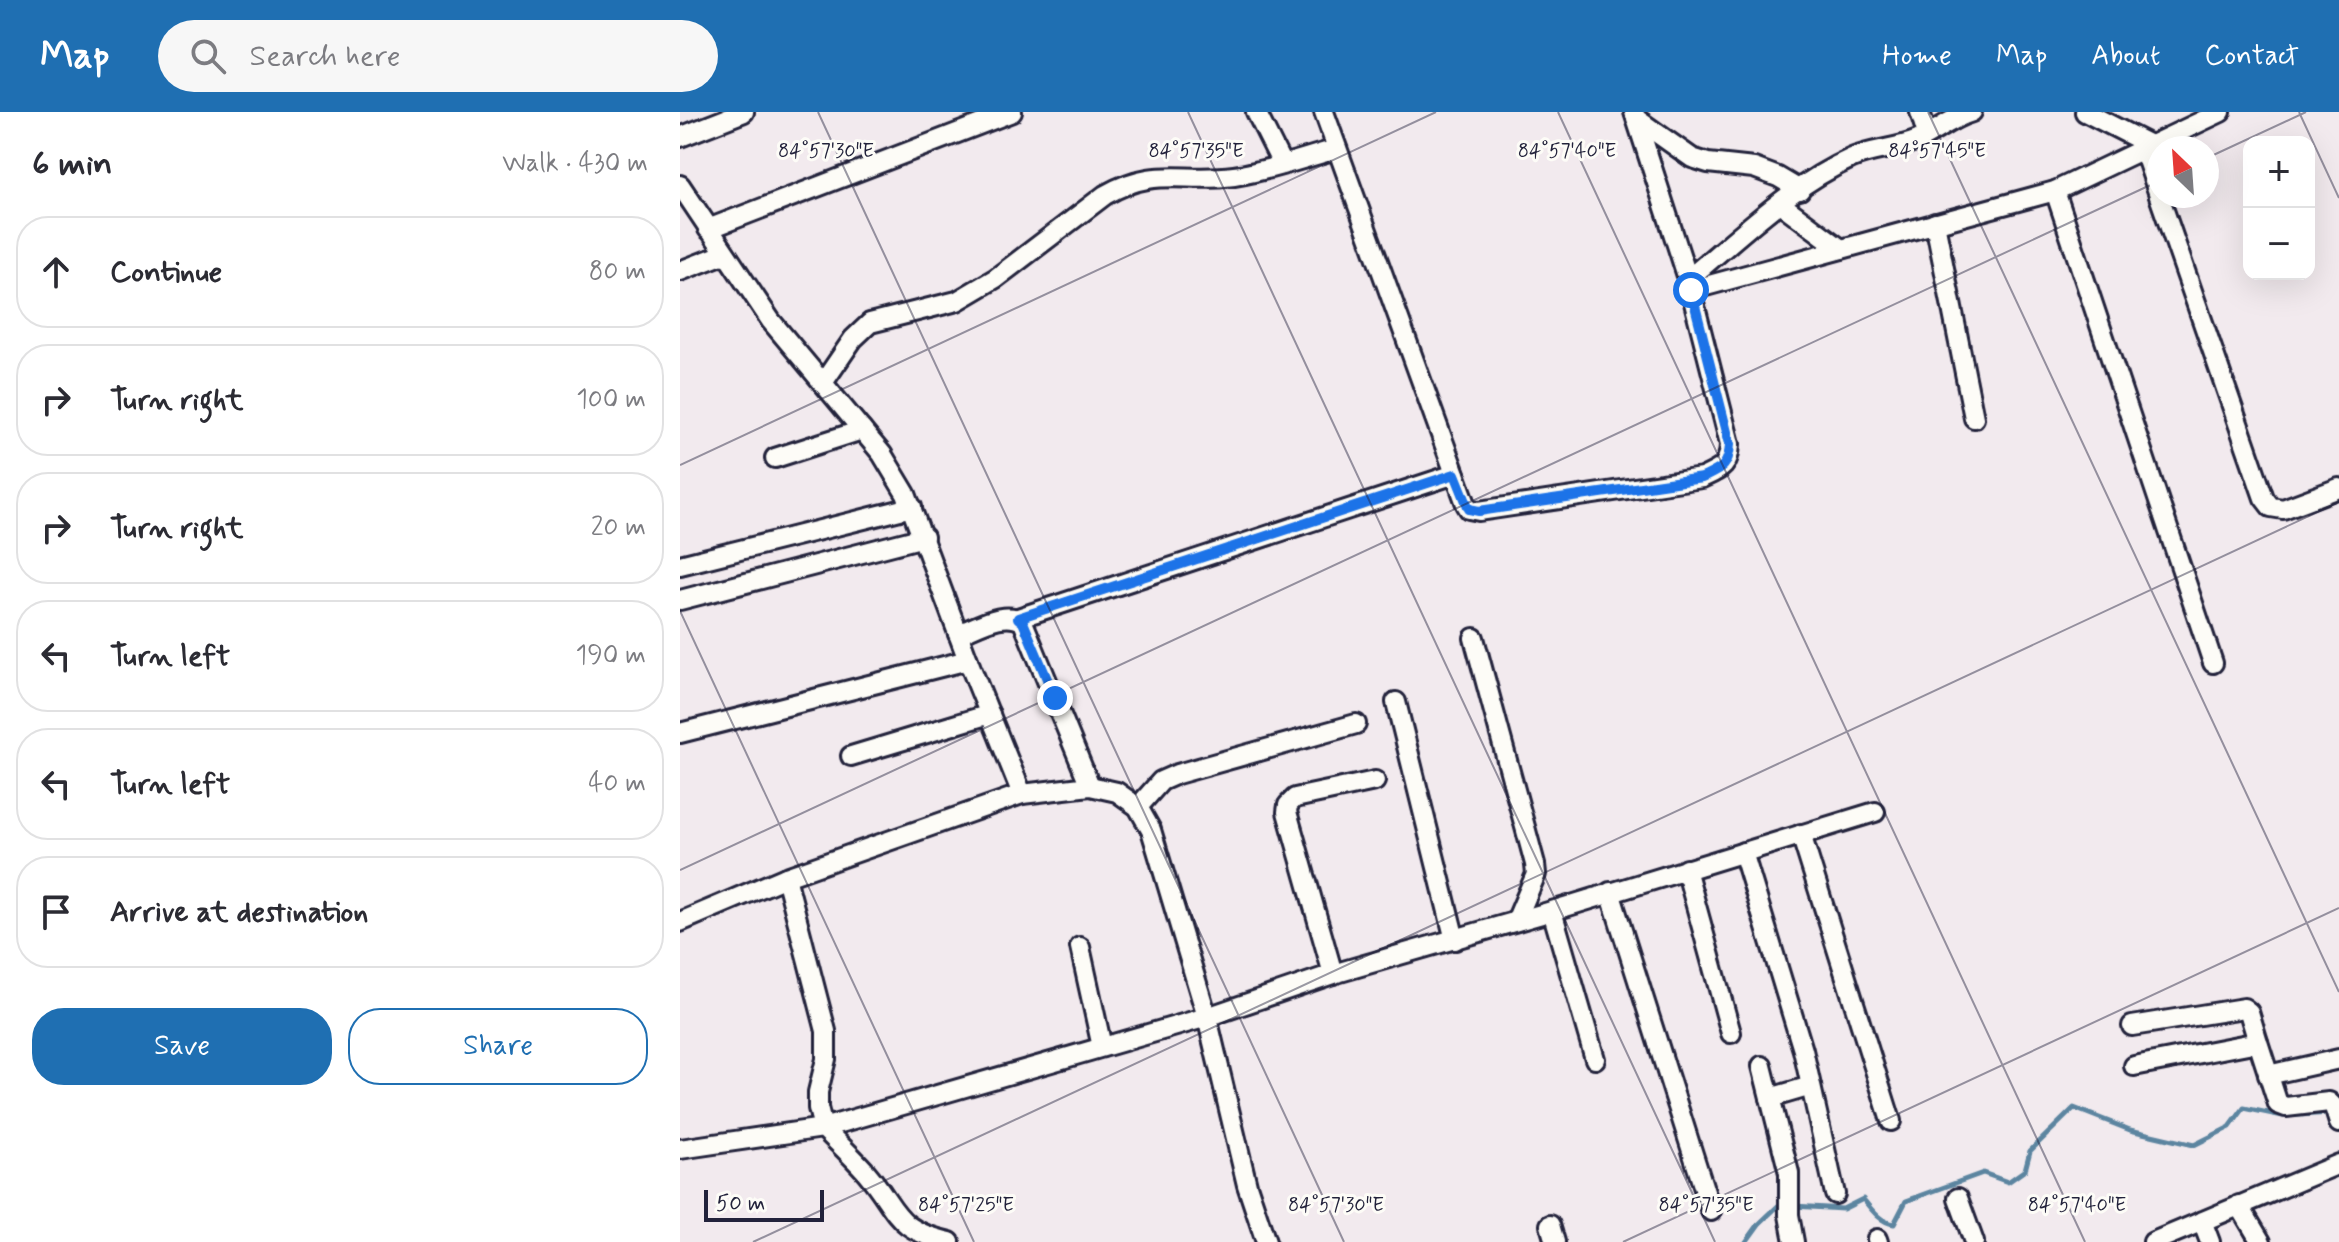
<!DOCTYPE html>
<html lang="en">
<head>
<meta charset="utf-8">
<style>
	:root { --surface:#fff; --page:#f7f7f7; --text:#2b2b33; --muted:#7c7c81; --line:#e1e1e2; --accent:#1f6fb2 }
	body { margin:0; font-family:Mynerve,sans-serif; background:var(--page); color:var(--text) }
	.controls { position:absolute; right:24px; top:24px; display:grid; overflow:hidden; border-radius:16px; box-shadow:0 8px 32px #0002 }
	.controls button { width:72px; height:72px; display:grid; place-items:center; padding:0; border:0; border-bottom:2px solid var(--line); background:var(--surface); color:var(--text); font:40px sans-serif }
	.compass { position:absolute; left:1467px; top:24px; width:72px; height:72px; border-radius:50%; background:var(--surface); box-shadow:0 8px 32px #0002; rotate:335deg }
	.scale { position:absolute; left:24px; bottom:20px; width:120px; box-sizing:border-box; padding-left:8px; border:4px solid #22223b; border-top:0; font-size:22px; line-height:28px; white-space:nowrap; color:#22223b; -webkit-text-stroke:6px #fdfcf7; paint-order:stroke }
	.stop { position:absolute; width:24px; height:24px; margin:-18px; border:6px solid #1a73e8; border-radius:50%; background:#fff }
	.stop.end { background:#1a73e8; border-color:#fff; box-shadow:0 2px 8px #0008 }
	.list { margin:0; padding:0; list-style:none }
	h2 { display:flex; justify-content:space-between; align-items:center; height:104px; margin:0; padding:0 32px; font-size:34px }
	h2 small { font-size:26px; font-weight:400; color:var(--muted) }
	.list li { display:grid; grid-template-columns:52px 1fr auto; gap:24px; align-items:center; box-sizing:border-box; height:112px; margin:0 16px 16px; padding:0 16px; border:2px solid var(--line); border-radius:32px }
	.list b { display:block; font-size:30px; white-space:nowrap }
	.list em { font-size:26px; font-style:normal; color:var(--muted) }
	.actions { display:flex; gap:16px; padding:24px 32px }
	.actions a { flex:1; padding:18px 0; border:2px solid var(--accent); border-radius:32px; text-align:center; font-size:28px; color:var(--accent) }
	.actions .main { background:var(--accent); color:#fff }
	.icon { flex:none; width:44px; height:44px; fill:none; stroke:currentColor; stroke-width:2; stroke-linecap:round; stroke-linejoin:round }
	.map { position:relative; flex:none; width:1659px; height:1130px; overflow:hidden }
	header { display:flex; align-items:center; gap:48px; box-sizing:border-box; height:112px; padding:0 40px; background:var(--accent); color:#fff }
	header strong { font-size:38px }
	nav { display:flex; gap:44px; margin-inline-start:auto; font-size:28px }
	.search { width:560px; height:72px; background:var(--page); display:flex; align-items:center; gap:20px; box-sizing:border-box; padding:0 28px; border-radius:44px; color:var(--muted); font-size:30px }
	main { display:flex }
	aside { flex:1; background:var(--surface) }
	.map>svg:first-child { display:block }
</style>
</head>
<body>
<header>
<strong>Map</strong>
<div class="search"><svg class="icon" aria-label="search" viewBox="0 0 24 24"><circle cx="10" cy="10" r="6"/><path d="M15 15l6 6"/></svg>Search here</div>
<nav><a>Home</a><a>Map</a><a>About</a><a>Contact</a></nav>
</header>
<main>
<aside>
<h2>6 min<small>Walk · 430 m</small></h2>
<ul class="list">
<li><svg class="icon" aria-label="ahead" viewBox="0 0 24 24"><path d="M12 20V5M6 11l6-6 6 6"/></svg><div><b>Continue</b></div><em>80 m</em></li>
<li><svg class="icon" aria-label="right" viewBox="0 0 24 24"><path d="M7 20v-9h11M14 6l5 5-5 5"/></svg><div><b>Turn right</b></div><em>100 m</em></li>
<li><svg class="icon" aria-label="right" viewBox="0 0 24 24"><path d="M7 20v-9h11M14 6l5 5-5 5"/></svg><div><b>Turn right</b></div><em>20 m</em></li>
<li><svg class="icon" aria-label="left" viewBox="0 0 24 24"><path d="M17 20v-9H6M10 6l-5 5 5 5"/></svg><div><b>Turn left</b></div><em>190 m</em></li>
<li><svg class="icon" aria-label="left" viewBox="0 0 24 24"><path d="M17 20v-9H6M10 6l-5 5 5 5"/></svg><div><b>Turn left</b></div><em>40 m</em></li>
<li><svg class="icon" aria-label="arrive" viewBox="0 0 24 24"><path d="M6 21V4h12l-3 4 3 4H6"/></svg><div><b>Arrive at destination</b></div></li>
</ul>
<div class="actions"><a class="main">Save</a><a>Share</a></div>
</aside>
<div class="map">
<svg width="1659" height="1130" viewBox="0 0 1659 1130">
	<rect width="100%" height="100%" fill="#f2eaee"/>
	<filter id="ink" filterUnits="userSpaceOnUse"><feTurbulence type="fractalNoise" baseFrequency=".0125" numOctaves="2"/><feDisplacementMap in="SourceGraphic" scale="16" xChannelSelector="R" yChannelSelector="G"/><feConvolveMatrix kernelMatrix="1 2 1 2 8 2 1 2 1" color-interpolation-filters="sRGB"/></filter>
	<g filter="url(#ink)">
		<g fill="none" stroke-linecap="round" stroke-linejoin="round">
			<!-- stream -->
			<g stroke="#5c85a0" stroke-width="5">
				<path d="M1114,1094L1163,1097L1183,1087C1191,1097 1200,1110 1214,1112L1226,1089L1303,1061L1328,1070L1345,1058L1350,1039L1394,996L1450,1018L1514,1033L1550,1015L1564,996L1603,1004L1651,1001"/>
				<path d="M1066,1130L1079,1112L1100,1092L1104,1093"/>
			</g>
			<defs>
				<g id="minor">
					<path d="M576,0L602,52"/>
					<path d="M644,0L786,392L789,397L799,399L1022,366C1041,357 1049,355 1050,332L1008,167L954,0"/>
					<path d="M1240,0L1247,22"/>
					<path d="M1405,0L1470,33"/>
					<path d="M957,7L1012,46L1028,51L1074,56L1098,65L1120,78"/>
					<path d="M0,25L64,0"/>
					<path d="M1463,36L1479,83"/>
					<path d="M0,73L91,209L202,342L226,382L291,556L342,682"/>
					<path d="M1375,79L1533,551"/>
					<path d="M1479,84L1584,386L1591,395L1603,397L1659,376"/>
					<path d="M1101,92L1161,137"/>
					<path d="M1255,111L1294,306"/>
					<path d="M28,117L332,0"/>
					<path d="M0,159L44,142"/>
					<path d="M1008,167C1059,125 1111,73 1172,46C1193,37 1217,37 1238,28C1257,19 1271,6 1292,0"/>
					<path d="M1011,178L1375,79L1541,0"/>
					<path d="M143,271L173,227L190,211L277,189L316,166L425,83C475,54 502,71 554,64C589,59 623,46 657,37"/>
					<path d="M95,346L182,318"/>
					<path d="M0,453L232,395"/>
					<path d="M0,488L244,425"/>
					<path d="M338,506L775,362"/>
					<path d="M278,522C297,515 325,497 343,510L410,674"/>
					<path d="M794,526L855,752L856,762L836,809"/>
					<path d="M716,590L775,828"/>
					<path d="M0,621L288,548"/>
					<path d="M171,644L310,602"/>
					<path d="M458,695L481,669L497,662L676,612"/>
					<path d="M1121,722L1211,1009"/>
					<path d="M1063,740L1123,938L1155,1082"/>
					<path d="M1006,757L1051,921"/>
					<path d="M106,765L146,919V947L138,980V996L143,1016L527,905L653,862L872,799L1195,700"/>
					<path d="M930,780L1031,1099"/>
					<path d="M872,799L915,947"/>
					<path d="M0,810L106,765L342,682L410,674L437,680L458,695L471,718L527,905L567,1073L586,1130"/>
					<path d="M400,835L422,935"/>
					<path d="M653,862L607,700L608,693L615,686L695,669"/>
					<path d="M1452,914L1564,896L1569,900L1578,930"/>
					<path d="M1082,954L1109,1061V1103L1114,1130"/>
					<path d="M1454,954L1578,930L1598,992L1606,995L1649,990L1654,995L1659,1011"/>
					<path d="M1588,963L1659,947"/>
					<path d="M1090,986L1131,974"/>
					<path d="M0,1037L143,1016C158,1031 173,1045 187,1061C219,1099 213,1117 270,1130"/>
					<path d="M1278,1086L1294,1130"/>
					<path d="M1559,1093L1581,1130"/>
					<path d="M1522,1109L1530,1130"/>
					<path d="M870,1113L875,1130"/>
					<path d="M1197,1127L1198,1130"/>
					<path d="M1473,1130L1659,1052"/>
				</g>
			</defs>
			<!-- minor casing -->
			<use href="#minor" stroke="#22223b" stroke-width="24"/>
			<!-- minor -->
			<use href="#minor" stroke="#fdfcf7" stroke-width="18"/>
		</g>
	</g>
	<g fill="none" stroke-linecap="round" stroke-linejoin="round" filter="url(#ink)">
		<!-- route -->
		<path stroke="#1a73e8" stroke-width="10" d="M375,586L343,510L338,506L775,362L789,397L799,399L1022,366C1041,357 1049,355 1050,332L1011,178"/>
	</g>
	<!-- ticks -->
	<path fill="none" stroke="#22223b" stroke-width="2" stroke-opacity="0.45" d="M138,0L664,1130M508,0L1035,1130M878,0L1405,1130M1248,0L1659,880M1619,0L1659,86M1527,46L1626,0M0,353L756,0M0,499L294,1130M0,758L1479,69M73,1130L1659,390M943,1130L1659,796"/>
	<g font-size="20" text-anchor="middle" fill="#22223b" stroke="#fdfcf7" stroke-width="6" stroke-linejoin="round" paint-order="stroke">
		<text x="146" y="45">84°57'30"E</text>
		<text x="516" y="45">84°57'35"E</text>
		<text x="887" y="45">84°57'40"E</text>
		<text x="1257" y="45">84°57'45"E</text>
		<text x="286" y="1099">84°57'25"E</text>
		<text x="656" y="1099">84°57'30"E</text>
		<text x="1026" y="1099">84°57'35"E</text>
		<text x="1397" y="1099">84°57'40"E</text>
	</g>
</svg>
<div class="controls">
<button>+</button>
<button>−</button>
</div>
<svg class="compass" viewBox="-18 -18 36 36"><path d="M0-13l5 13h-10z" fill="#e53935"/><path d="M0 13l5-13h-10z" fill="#7c7c81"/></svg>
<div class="scale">50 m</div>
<div class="stop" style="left:1011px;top:178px"></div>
<div class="stop end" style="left:375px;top:586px"></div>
</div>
</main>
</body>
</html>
